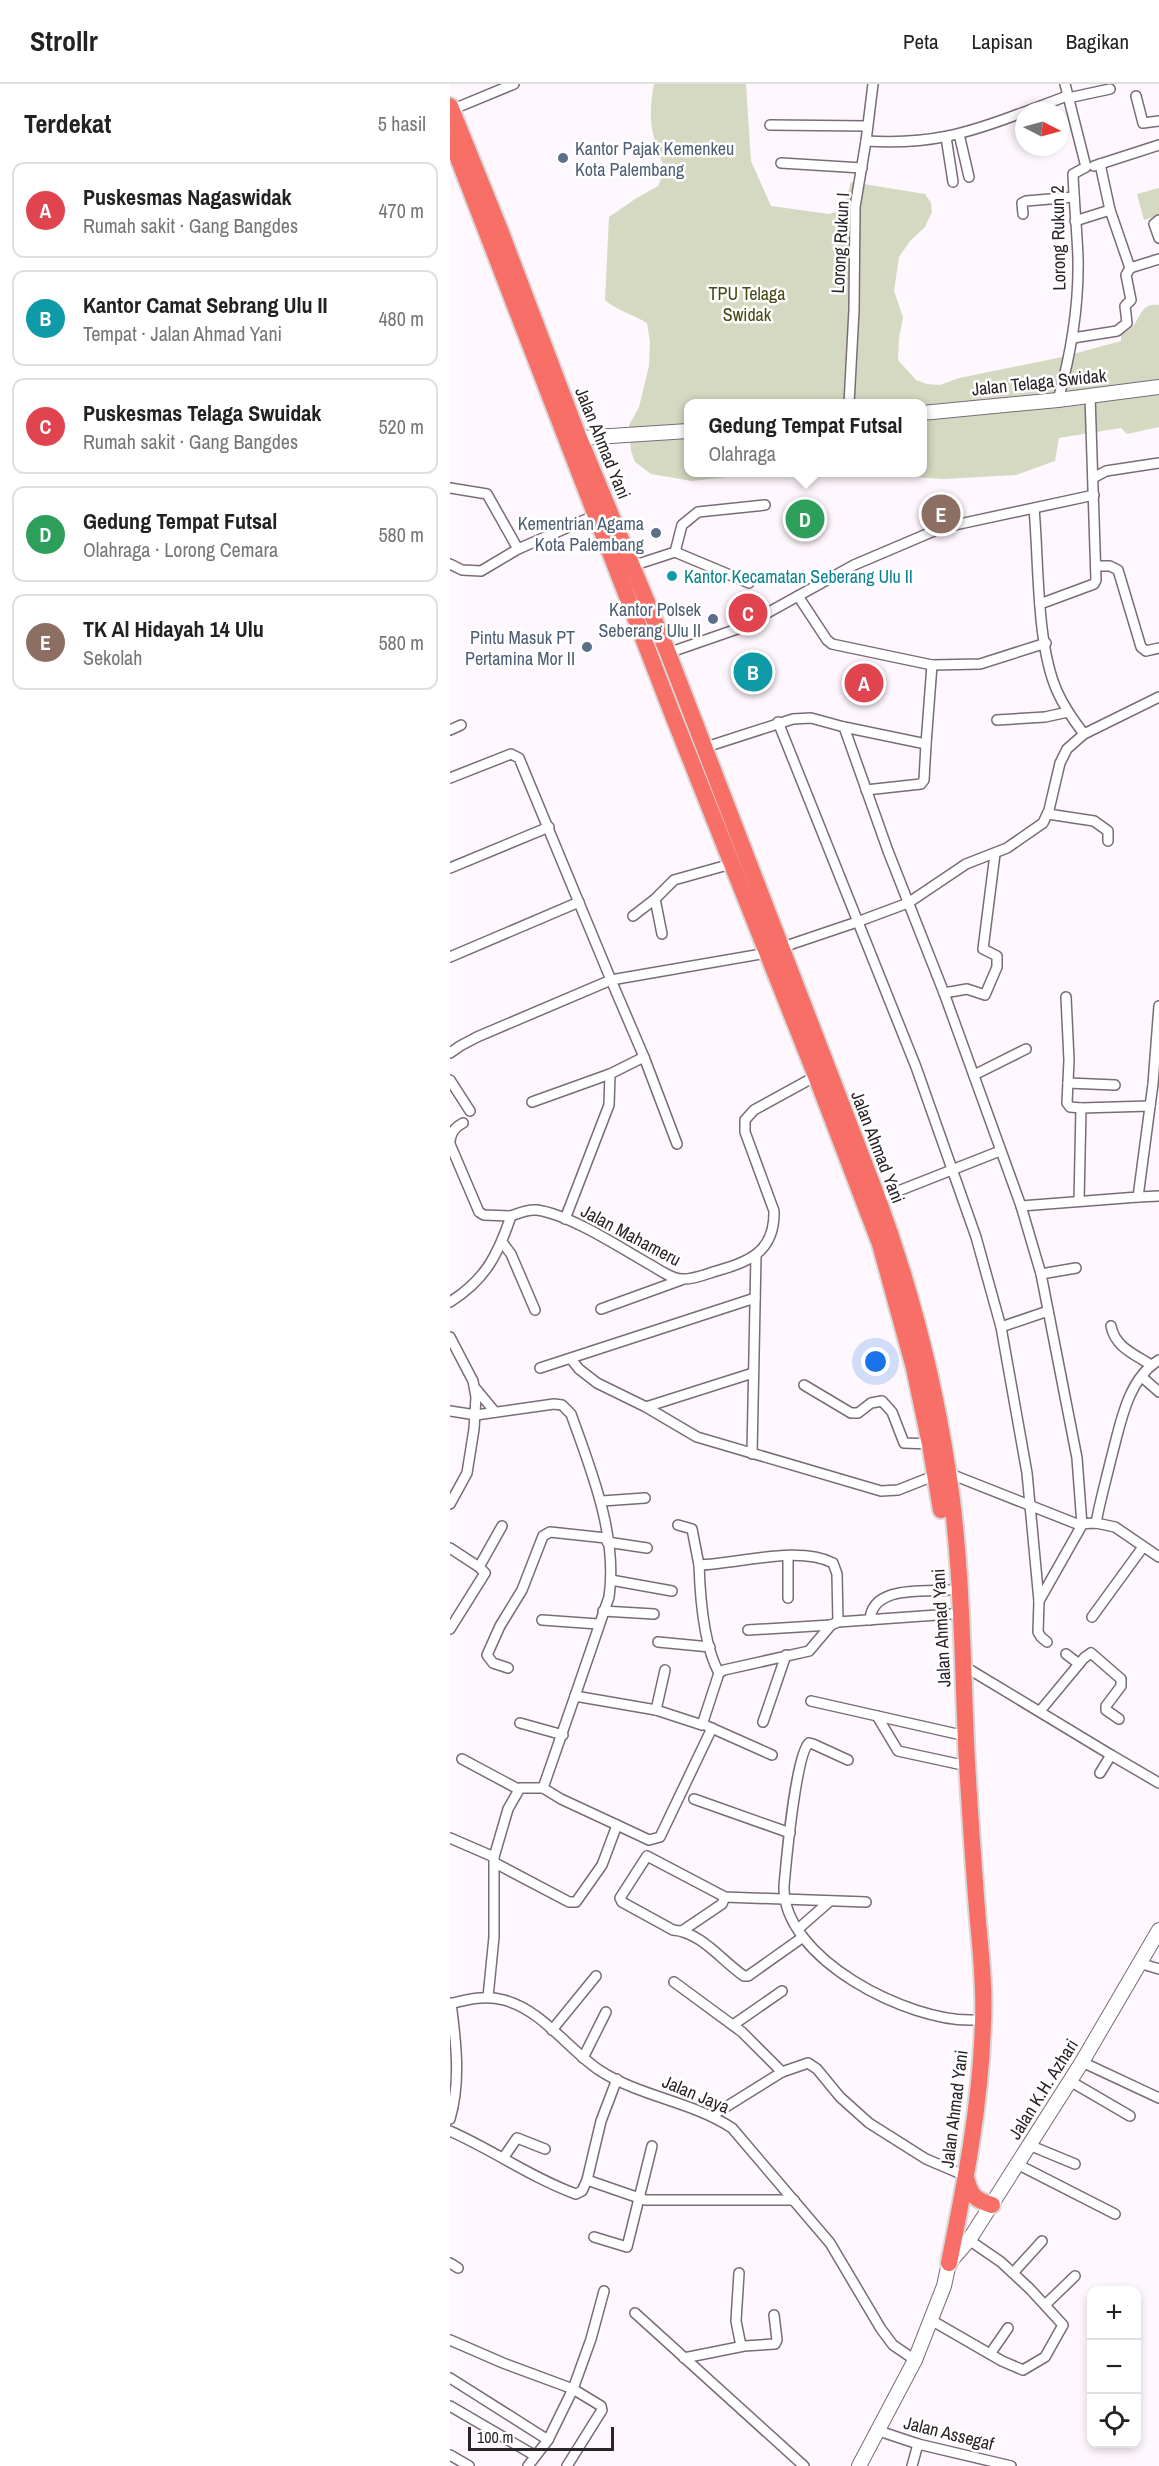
<!DOCTYPE html>
<html lang="id">
<head>
<meta charset="utf-8">
<style>
	:root { --surface:#fff; --page:#f2f2f2; --text:#222; --muted:#767676; --line:#e0e0e0; --accent:#756231 }
	body { margin:0; font-family:"Archivo Narrow",sans-serif; background:var(--page); color:var(--text) }
	.controls { position:absolute; right:18px; bottom:18px; display:grid; overflow:hidden; border-radius:12px; box-shadow:0 3px 9px #0003 }
	.controls button { width:54px; height:54px; display:grid; place-items:center; padding:0; border:0; border-bottom:2px solid var(--line); background:var(--surface); color:var(--text); font:30px sans-serif }
	.compass { position:absolute; left:565px; top:18px; width:54px; height:54px; border-radius:50%; background:var(--surface); box-shadow:0 3px 9px #0003; rotate:96deg }
	.scale { position:absolute; left:18px; bottom:15px; width:146px; box-sizing:border-box; padding-left:6px; border:3px solid #2a2429; border-top:0; font-size:16px; line-height:21px; white-space:nowrap; color:#2a2429; -webkit-text-stroke:4px #fff; paint-order:stroke }
	.you { position:absolute; left:426px; top:1278px; width:21px; height:21px; margin:-15px; border:4px solid #fff; border-radius:50%; background:#1a73e8; box-shadow:0 0 0 9px #1a73e833 }
	.badge { display:grid; place-items:center; width:39px; height:39px; border-radius:50%; background:var(--accent); color:#fff; font-size:20px; font-weight:700 }
	.pin { position:absolute; translate:-50% -50%; border:3px solid #fff; box-shadow:0 2px 6px #0006 }
	.popup { position:absolute; left:234px; top:315px; width:243px; height:78px; box-sizing:border-box; display:grid; place-content:center; border-radius:12px; background:var(--surface); filter:drop-shadow(0 2px 4px #0005); font-size:20px; white-space:nowrap; color:var(--muted) }
	.popup b { font-size:22px; color:var(--text) }
	.popup::after { content:''; position:absolute; left:50%; top:100%; margin-left:-12px; border:12px solid transparent; border-top-color:var(--surface) }
	.list { margin:0; padding:0; list-style:none }
	h2 { display:flex; justify-content:space-between; align-items:center; height:78px; margin:0; padding:0 24px; font-size:26px }
	h2 small { font-size:20px; font-weight:400; color:var(--muted) }
	.list li { display:grid; grid-template-columns:39px 1fr auto; gap:18px; align-items:center; box-sizing:border-box; height:96px; margin:0 12px 12px; padding:0 12px; border:2px solid var(--line); border-radius:12px }
	.list b { display:block; font-size:22px; white-space:nowrap }
	.list p { margin:0; font-size:20px; white-space:nowrap; color:var(--muted) }
	.list em { font-size:20px; font-style:normal; color:var(--muted) }
	.icon { flex:none; width:33px; height:33px; fill:none; stroke:currentColor; stroke-width:2; stroke-linecap:round; stroke-linejoin:round }
	.map { position:relative; flex:none; width:709px; height:2382px; overflow:hidden }
	header { display:flex; align-items:center; gap:36px; box-sizing:border-box; height:84px; padding:0 30px; background:var(--surface); border-bottom:2px solid var(--line) }
	header strong { font-size:28px }
	nav { display:flex; gap:33px; margin-inline-start:auto; font-size:21px }
	main { display:flex }
	aside { flex:1; background:var(--surface) }
	.map>svg:first-child { display:block }
</style>
</head>
<body>
<header>
<strong>Strollr</strong>
<nav><a>Peta</a><a>Lapisan</a><a>Bagikan</a></nav>
</header>
<main>
<aside>
<h2>Terdekat<small>5 hasil</small></h2>
<ul class="list">
<li><span class="badge" style="background:#e0444e">A</span><div><b>Puskesmas Nagaswidak</b><p>Rumah sakit · Gang Bangdes</p></div><em>470 m</em></li>
<li><span class="badge" style="background:#0f9aa8">B</span><div><b>Kantor Camat Sebrang Ulu II</b><p>Tempat · Jalan Ahmad Yani</p></div><em>480 m</em></li>
<li><span class="badge" style="background:#e0444e">C</span><div><b>Puskesmas Telaga Swuidak</b><p>Rumah sakit · Gang Bangdes</p></div><em>520 m</em></li>
<li><span class="badge" style="background:#2e9e5b">D</span><div><b>Gedung Tempat Futsal</b><p>Olahraga · Lorong Cemara</p></div><em>580 m</em></li>
<li><span class="badge" style="background:#8d6e63">E</span><div><b>TK Al Hidayah 14 Ulu</b><p>Sekolah</p></div><em>580 m</em></li>
</ul>
</aside>
<div class="map">
<svg width="709" height="2382" viewBox="0 0 709 2382">
	<rect width="100%" height="100%" fill="#fef7fd"/>
	<!-- green -->
	<g fill="#d6d9c1">
		<path d="M204,0H296L301,77L321,122L379,130L393,126L401,98L475,110L481,119L482,128L475,143L460,157L449,173L444,207L453,233L449,255L448,276L466,296L477,300L490,301L509,294L612,273L671,257V251C675,248 680,246 683,242C692,230 692,219 709,221V343L677,350L671,344L609,354L605,377L566,391L493,395L448,392L446,389L472,388V320H238V388L314,389L242,397L201,390L185,378L181,367L179,341L189,323L199,282L200,258L197,239C183,230 167,227 155,216L159,133L185,115L208,102L215,86C202,50 197,38 204,0Z"/>
		<path d="M709,104V131L694,136L687,110Z"/>
	</g>
	<g fill="none" stroke-linecap="round" stroke-linejoin="round">
		<defs>
			<g id="street">
				<path d="M686,12L693,39L709,37"/>
				<path d="M618,14L660,5"/>
				<path d="M1,26L64,0"/>
				<path d="M577,27L617,12"/>
				<path d="M320,41L417,42"/>
				<path d="M509,50L519,93"/>
				<path d="M496,53L503,98"/>
				<path d="M416,57C478,61 517,50 574,28"/>
				<path d="M331,79L412,84"/>
				<path d="M644,82L709,61"/>
				<path d="M573,130L572,119L576,117L624,113"/>
				<path d="M709,136L704,140L709,154"/>
				<path d="M625,137L660,126"/>
				<path d="M680,184L709,175"/>
				<path d="M623,254L667,247L677,239L675,222L681,216L676,191L680,184L660,126L650,80"/>
				<path d="M608,316C621,270 629,222 628,174C627,146 624,118 623,90L636,83L615,0"/>
				<path d="M399,320L404,226L405,123L416,57L423,0"/>
				<path d="M643,394L656,387L709,379"/>
				<path d="M0,404L37,410L68,465"/>
				<path d="M584,425C589,477 586,560 607,607C614,623 624,637 634,650"/>
				<path d="M225,468L299,499"/>
				<path d="M0,480L12,486L31,487L68,465L146,431"/>
				<path d="M182,482L225,468L232,441L248,428L315,421"/>
				<path d="M646,482H660L668,486L691,563L696,567L709,564"/>
				<path d="M348,512L377,556L382,560L482,581L530,580L596,559"/>
				<path d="M590,520L644,500L646,496L640,312"/>
				<path d="M218,569L290,544L404,481L491,444L644,411"/>
				<path d="M547,636L595,633L618,628"/>
				<path d="M328,638L466,983L526,1153L551,1243L577,1389L589,1517L588,1548L591,1553L597,1558"/>
				<path d="M394,643L476,660L482,581"/>
				<path d="M0,646L11,641"/>
				<path d="M253,664L343,635L361,634L394,643L438,767L494,909L571,1122L591,1190L627,1374L632,1441L589,1517"/>
				<path d="M0,694L61,670L69,674L161,896L27,953L10,962L0,969"/>
				<path d="M416,706L471,700L474,696L476,660"/>
				<path d="M598,730L644,737L658,747V757"/>
				<path d="M0,784L99,743"/>
				<path d="M205,815L212,850"/>
				<path d="M183,832L205,815L224,796L281,780"/>
				<path d="M330,864L407,838L458,819L516,780L557,764L593,739L599,726L610,679L617,665L634,650L709,613"/>
				<path d="M0,873L129,818"/>
				<path d="M494,909L517,905L535,911L547,883V872L533,865L545,770"/>
				<path d="M616,913L619,976L617,1019L620,1023L631,1024L629,1117"/>
				<path d="M524,991L576,965"/>
				<path d="M0,996L20,1027"/>
				<path d="M618,999L665,1001"/>
				<path d="M82,1018L160,990"/>
				<path d="M631,1024L700,1022"/>
				<path d="M0,1057C1,1048 5,1043 13,1039"/>
				<path d="M0,1060L29,1128L34,1131L61,1132"/>
				<path d="M227,1060L194,973L161,896L317,869"/>
				<path d="M688,1113L709,1112"/>
				<path d="M428,1115L550,1067"/>
				<path d="M571,1122L688,1113L703,1000L709,922"/>
				<path d="M115,1135L159,1021L160,990L194,973"/>
				<path d="M52,1158L61,1170L85,1226"/>
				<path d="M591,1190L626,1184"/>
				<path d="M0,1218C35,1196 48,1171 61,1132C69,1129 77,1125 87,1126C121,1131 169,1163 199,1180C208,1185 221,1195 232,1195C241,1196 254,1191 263,1188C298,1178 325,1169 324,1127L295,1048V1036L304,1026L366,992"/>
				<path d="M151,1225L231,1196"/>
				<path d="M661,1242C665,1263 684,1270 701,1281"/>
				<path d="M551,1243L598,1227"/>
				<path d="M0,1253L23,1297L26,1313L24,1345L17,1389L0,1420"/>
				<path d="M121,1275L129,1285L147,1299L196,1323L247,1353L431,1407L448,1406L486,1391"/>
				<path d="M90,1284L305,1214"/>
				<path d="M692,1293L709,1308"/>
				<path d="M354,1301L401,1329H408L421,1319L432,1317L442,1328L454,1359L480,1360"/>
				<path d="M26,1305L45,1328"/>
				<path d="M196,1323L303,1289"/>
				<path d="M0,1327L26,1331L104,1320L112,1321L121,1330C141,1386 168,1452 159,1513L125,1612"/>
				<path d="M302,1370L306,1171"/>
				<path d="M498,1389L627,1440L646,1439L665,1443L709,1473"/>
				<path d="M152,1417L195,1414"/>
				<path d="M646,1439C650,1417 656,1396 661,1375C670,1342 677,1295 709,1276"/>
				<path d="M228,1441L242,1445L249,1481C288,1480 348,1461 383,1479L387,1490L388,1538"/>
				<path d="M157,1458L197,1464"/>
				<path d="M0,1464L29,1483L35,1489L0,1545"/>
				<path d="M338,1472V1514"/>
				<path d="M249,1481C250,1511 254,1562 269,1589"/>
				<path d="M29,1483L52,1442"/>
				<path d="M161,1496L222,1507"/>
				<path d="M153,1527L204,1530"/>
				<path d="M642,1533L693,1463"/>
				<path d="M92,1536L148,1540"/>
				<path d="M420,1536C422,1501 475,1508 499,1506"/>
				<path d="M298,1546L381,1541"/>
				<path d="M208,1558L260,1563"/>
				<path d="M616,1570L629,1580"/>
				<path d="M512,1581L661,1671L650,1689"/>
				<path d="M58,1584L43,1579L37,1571L50,1542L72,1506L93,1452L100,1448L156,1454"/>
				<path d="M361,1617L507,1650"/>
				<path d="M206,1626L215,1586"/>
				<path d="M590,1627L634,1574L641,1569L671,1595V1602L656,1622V1626L669,1635"/>
				<path d="M427,1632L448,1667L508,1680"/>
				<path d="M313,1638L336,1571"/>
				<path d="M70,1639L113,1651"/>
				<path d="M257,1642L322,1671"/>
				<path d="M661,1671L709,1699"/>
				<path d="M12,1675L68,1705"/>
				<path d="M398,1676L363,1660L359,1659C346,1670 336,1779 334,1802C332,1875 459,1938 523,1936"/>
				<path d="M93,1704L111,1715L167,1741"/>
				<path d="M244,1715L340,1749"/>
				<path d="M0,1754L44,1773"/>
				<path d="M45,1779L119,1818H126L152,1781L167,1741L199,1756L210,1753L262,1644"/>
				<path d="M348,1845L380,1817"/>
				<path d="M232,1847L272,1820L275,1813"/>
				<path d="M353,1853L298,1892H294C272,1877 251,1848 223,1846L172,1818L170,1814L197,1772L275,1813L416,1818"/>
				<path d="M689,1879L709,1885"/>
				<path d="M224,1898L292,1948L332,1988"/>
				<path d="M38,1913L44,1853V1773L58,1725L70,1704H93L125,1612L206,1626L252,1641L269,1589L274,1586L359,1567L381,1541L388,1538L501,1530"/>
				<path d="M0,1920C18,1915 35,1911 54,1916C92,1926 117,1964 149,1986C190,2013 241,2017 282,2044L380,2159L431,2245L443,2261L465,2276"/>
				<path d="M283,1941L332,1907"/>
				<path d="M102,1946L146,1892"/>
				<path d="M133,1974L156,1928"/>
				<path d="M632,1978L709,2014"/>
				<path d="M620,1997L680,2032"/>
				<path d="M263,2031L332,1988L358,1979L367,1985L390,2013L419,2039L476,2075L516,2092"/>
				<path d="M0,2035C11,1998 6,1957 1,1919"/>
				<path d="M0,2047C43,2066 82,2094 126,2110L132,2107L137,2096L195,2116H344"/>
				<path d="M579,2061L625,2080"/>
				<path d="M54,2073L67,2054L95,2065"/>
				<path d="M567,2080L665,2130"/>
				<path d="M137,2096L151,2037L167,1995"/>
				<path d="M144,2153L177,2163L202,2062"/>
				<path d="M0,2179L8,2184"/>
				<path d="M289,2189L286,2237L291,2262"/>
				<path d="M563,2189L592,2157"/>
				<path d="M595,2221L625,2192"/>
				<path d="M185,2229L354,2382"/>
				<path d="M481,2236L552,2277L573,2286L595,2273L613,2241L580,2205L551,2178L519,2156"/>
				<path d="M0,2256L53,2279L123,2305L98,2356"/>
				<path d="M540,2270L558,2244"/>
				<path d="M234,2274L294,2262L325,2260L327,2256L324,2231"/>
				<path d="M0,2294L98,2356L78,2382"/>
				<path d="M0,2322L84,2371"/>
				<path d="M429,2347L468,2360L561,2382"/>
				<path d="M0,2371L19,2382"/>
				<path d="M117,2382L152,2326L151,2322L123,2305L141,2255L154,2207"/>
				<path d="M462,2382L468,2360"/>
			</g>
			<g id="secondary">
				<path d="M472,329L608,316L709,303"/>
				<path d="M130,354L238,347"/>
				<path d="M409,2382L465,2276L494,2202L499,2179L519,2156L632,1978L709,1846"/>
			</g>
			<g id="highway">
				<path d="M0,22L50,146L127,349L218,569L428,1115C460,1203 484,1295 498,1388C513,1483 512,1582 517,1679C520,1728 523,1776 527,1825C530,1863 535,1901 533,1938C531,2019 515,2100 499,2179"/>
				<path d="M0,53L222,629L366,992L430,1160L464,1284L480,1360L491,1426"/>
				<path d="M516,2093C520,2111 525,2116 542,2121"/>
			</g>
		</defs>
		<!-- street casing -->
		<use href="#street" stroke="#7a6b79" stroke-width="12"/>
		<!-- secondary casing -->
		<use href="#secondary" stroke="#7a6b79" stroke-width="16"/>
		<!-- highway casing -->
		<use href="#highway" stroke="#d9d8d8" stroke-width="20"/>
		<!-- street -->
		<use href="#street" stroke="#fff" stroke-width="9"/>
		<!-- secondary -->
		<use href="#secondary" stroke="#fff" stroke-width="14"/>
		<!-- highway -->
		<use href="#highway" stroke="#f86f67" stroke-width="16"/>
	</g>
	<!-- markers -->
	<g fill="#5c6f8a" stroke="#fff" stroke-width="2">
		<circle cx="113" cy="74" r="6"/>
		<circle cx="206" cy="449" r="6"/>
		<circle cx="263" cy="535" r="6"/>
		<circle cx="137" cy="563" r="6"/>
	</g>
	<circle fill="#0f9aa8" stroke="#fff" stroke-width="2" cx="222" cy="492" r="6"/>
	<g text-anchor="middle" dominant-baseline="central" stroke-width="5" stroke-linejoin="round" paint-order="stroke">
		<!-- service labels -->
		<g font-size="18" fill="#4e5e75" stroke="#fff" text-anchor="end">
			<text x="125" y="64" text-anchor="start">Kantor Pajak Kemenkeu<tspan x="125" dy="21">Kota Palembang</tspan></text>
			<text x="194" y="439">Kementrian Agama<tspan x="194" dy="21">Kota Palembang</tspan></text>
			<text x="251" y="525">Kantor Polsek<tspan x="251" dy="21">Seberang Ulu II</tspan></text>
			<text x="125" y="553">Pintu Masuk PT<tspan x="125" dy="21">Pertamina Mor II</tspan></text>
		</g>
		<!-- street labels -->
		<g font-size="18" fill="#2a2429" stroke="#fff">
			<text transform="translate(608 154) rotate(-91)">Lorong Rukun 2</text>
			<text transform="translate(390 159) rotate(-87)">Lorong Rukun I</text>
			<text transform="translate(589 298) rotate(-6)">Jalan Telaga Swidak</text>
			<text transform="translate(153 359) rotate(68)">Jalan Ahmad Yani</text>
			<text transform="translate(428 1063) rotate(69)">Jalan Ahmad Yani</text>
			<text transform="translate(181 1151) rotate(28)">Jalan Mahameru</text>
			<text transform="translate(491 1544) rotate(-93)">Jalan Ahmad Yani</text>
			<text transform="translate(593 2005) rotate(-58)">Jalan K.H. Azhari</text>
			<text transform="translate(246 2010) rotate(23)">Jalan Jaya</text>
			<text transform="translate(504 2025) rotate(-83)">Jalan Ahmad Yani</text>
			<text transform="translate(499 2349) rotate(14)">Jalan Assegaf</text>
		</g>
		<!-- park labels -->
		<g font-size="18" fill="#464911" stroke="#fff">
			<text x="297" y="209">TPU Telaga<tspan x="297" dy="21">Swidak</tspan></text>
		</g>
		<!-- culture labels -->
		<g font-size="18" fill="#0d838f" stroke="#fff" text-anchor="start">
			<text x="234" y="492">Kantor Kecamatan Seberang Ulu II</text>
		</g>
	</g>
</svg>
<div class="controls">
<button>+</button>
<button>−</button>
<button><svg class="icon" aria-label="locate" viewBox="0 0 24 24"><circle cx="12" cy="12" r="6"/><path d="M12 2v4M12 18v4M2 12h4M18 12h4"/></svg></button>
</div>
<svg class="compass" viewBox="-18 -18 36 36"><path d="M0-13l5 13h-10z" fill="#e53935"/><path d="M0 13l5-13h-10z" fill="#767676"/></svg>
<div class="scale">100 m</div>
<div class="you"></div>
<div class="pin badge" style="left:414px;top:599px;background:#e0444e">A</div>
<div class="pin badge" style="left:303px;top:588px;background:#0f9aa8">B</div>
<div class="pin badge" style="left:298px;top:529px;background:#e0444e">C</div>
<div class="pin badge" style="left:355px;top:435px;background:#2e9e5b">D</div>
<div class="popup"><b>Gedung Tempat Futsal</b>Olahraga</div>
<div class="pin badge" style="left:491px;top:430px;background:#8d6e63">E</div>
</div>
</main>
</body>
</html>
